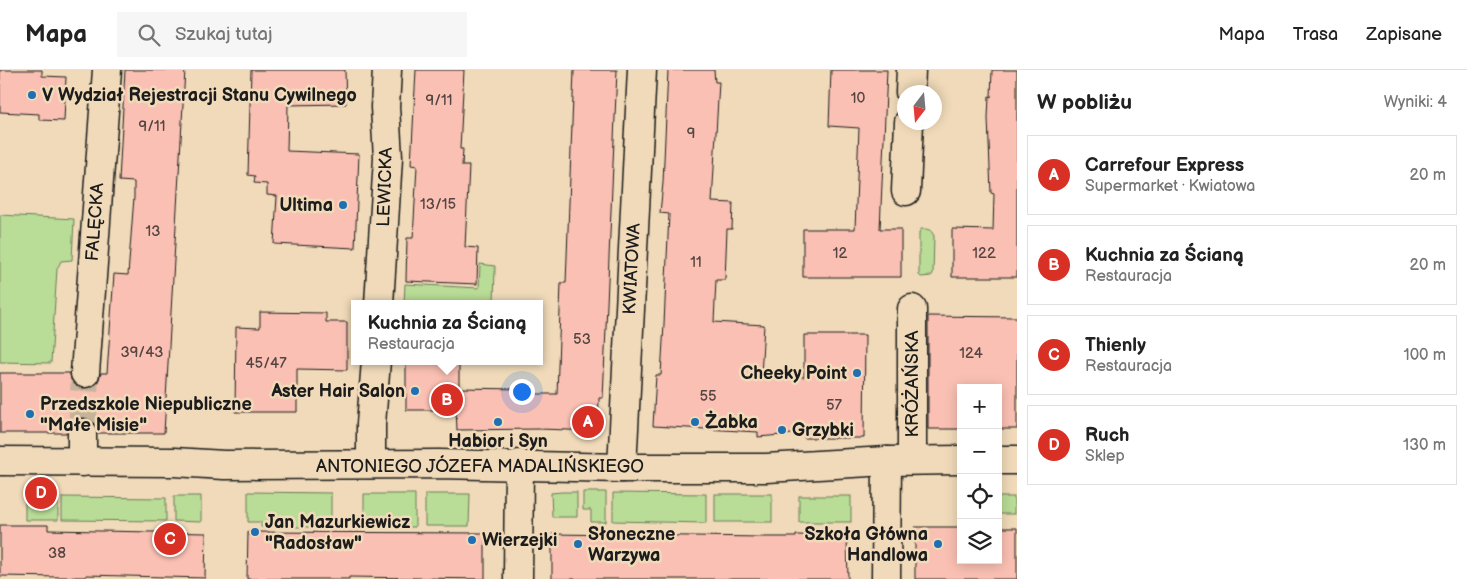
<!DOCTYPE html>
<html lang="pl">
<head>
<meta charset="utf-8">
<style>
	:root { --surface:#fff; --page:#f6f6f6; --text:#222; --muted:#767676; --line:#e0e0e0; --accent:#d93025 }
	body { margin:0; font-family:"Balsamiq Sans",sans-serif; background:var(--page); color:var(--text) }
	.controls { position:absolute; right:15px; bottom:15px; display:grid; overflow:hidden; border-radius:0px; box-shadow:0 2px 12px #0003 }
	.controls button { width:45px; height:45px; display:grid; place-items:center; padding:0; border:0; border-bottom:1px solid var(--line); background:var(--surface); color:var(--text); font:25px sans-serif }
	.compass { position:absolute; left:897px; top:15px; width:45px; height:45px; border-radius:50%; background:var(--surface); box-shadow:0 2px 12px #0003; rotate:196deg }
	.you { position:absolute; left:521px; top:321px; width:18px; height:18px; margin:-12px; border:4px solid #fff; border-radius:50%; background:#1a73e8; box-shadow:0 0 0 8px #1a73e833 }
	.badge { display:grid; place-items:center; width:32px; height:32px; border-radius:50%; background:var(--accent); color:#fff; font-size:16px; font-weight:700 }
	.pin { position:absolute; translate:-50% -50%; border:2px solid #fff; box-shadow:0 1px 5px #0006 }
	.popup { position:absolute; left:351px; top:230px; width:192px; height:65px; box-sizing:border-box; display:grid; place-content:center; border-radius:0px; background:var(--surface); filter:drop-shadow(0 1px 4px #0005); font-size:16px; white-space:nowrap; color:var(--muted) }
	.popup b { font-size:19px; color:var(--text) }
	.popup::after { content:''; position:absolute; left:50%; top:100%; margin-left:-10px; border:10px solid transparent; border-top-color:var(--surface) }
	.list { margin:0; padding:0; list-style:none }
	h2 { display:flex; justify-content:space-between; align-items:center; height:65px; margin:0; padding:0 20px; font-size:21px }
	h2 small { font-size:16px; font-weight:400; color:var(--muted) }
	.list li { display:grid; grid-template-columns:32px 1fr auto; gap:15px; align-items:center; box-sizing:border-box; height:80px; margin:0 10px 10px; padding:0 10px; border:1px solid var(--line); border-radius:0px }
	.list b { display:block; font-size:19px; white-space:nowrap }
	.list p { margin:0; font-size:16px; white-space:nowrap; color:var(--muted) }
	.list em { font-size:16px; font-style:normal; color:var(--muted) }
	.icon { flex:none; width:28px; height:28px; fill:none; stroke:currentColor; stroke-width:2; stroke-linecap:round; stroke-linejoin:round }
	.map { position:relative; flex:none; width:1017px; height:509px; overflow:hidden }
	header { display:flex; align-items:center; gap:30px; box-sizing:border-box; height:70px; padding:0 25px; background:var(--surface); border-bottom:1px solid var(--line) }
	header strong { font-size:24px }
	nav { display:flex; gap:28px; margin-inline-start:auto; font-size:18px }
	.search { width:350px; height:45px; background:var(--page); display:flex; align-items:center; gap:12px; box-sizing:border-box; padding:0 18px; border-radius:0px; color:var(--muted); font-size:19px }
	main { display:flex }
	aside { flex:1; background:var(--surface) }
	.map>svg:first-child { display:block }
</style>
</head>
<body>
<header>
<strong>Mapa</strong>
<div class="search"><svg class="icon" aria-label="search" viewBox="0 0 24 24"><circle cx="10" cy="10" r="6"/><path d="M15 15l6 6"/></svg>Szukaj tutaj</div>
<nav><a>Mapa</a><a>Trasa</a><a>Zapisane</a></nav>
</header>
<main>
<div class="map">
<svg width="1017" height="509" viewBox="0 0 1017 509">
	<rect width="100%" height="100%" fill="#f0dab9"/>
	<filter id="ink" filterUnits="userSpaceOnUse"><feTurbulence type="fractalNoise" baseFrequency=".02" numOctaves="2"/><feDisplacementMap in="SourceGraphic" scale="10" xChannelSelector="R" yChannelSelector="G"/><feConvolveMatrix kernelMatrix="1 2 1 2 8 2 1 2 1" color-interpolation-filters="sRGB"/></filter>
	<g filter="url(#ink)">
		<!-- green -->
		<g fill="#b9dc96" stroke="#6a7c59">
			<path d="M0,145L74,149L72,190L61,191L57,199L51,293L0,292Z"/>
			<path d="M921,159C928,159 931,159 934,166L933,204L931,206L921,207L919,205V163Z"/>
			<path d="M480,194L495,196L494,234H404L405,214L479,218Z"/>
			<path d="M248,422L331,423V457H261V452H248Z"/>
			<path d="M562,422H577V447H552L551,423Z"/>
			<path d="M583,422H606V452H591V440H583Z"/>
			<path d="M613,423L706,424V453L613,451Z"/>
			<path d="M364,424H415V457L364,456Z"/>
			<path d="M425,424H470L469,456H425Z"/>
			<rect x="715" y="424" width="57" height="28"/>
			<path d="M174,426H201V452L174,451Z"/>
			<rect x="799" y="426" width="52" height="26"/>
			<path d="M50,427H58V450H25V432H50Z"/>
			<path d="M62,427L166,428V451L62,450Z"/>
			<rect x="998" y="427" width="16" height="17"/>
		</g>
		<!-- building -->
		<g fill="#fac0b3" stroke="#1c1c1c">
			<path d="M0,0H42V6L66,7L64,51L39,50V44L0,42Z"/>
			<path d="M125,0H185L164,363H98L95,355L89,349L82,347L74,350L68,356L66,363H0V303H70L71,310L76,316L84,319L91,317L98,312L101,303H107L114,204L128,205L134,127V112L119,111Z"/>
			<path d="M251,0H345L346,34L288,35L287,81L359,84L355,178L274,174L277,126L267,125V114L254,113L255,106L248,105Z"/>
			<path d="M416,0H464L460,79H463L462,96H469L465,177L478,178L477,214L406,211L407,168H413L417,96L411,95Z"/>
			<path d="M574,0H617L603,328H599L598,361L539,359L457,360L456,340H406V293L459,294V318L519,319V324H557L561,213H566Z"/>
			<path d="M668,0H714L715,12H719L712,132L733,133L732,159H727L725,210H716L714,252L764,255L761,306L804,307V265H865L864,368H804V363L758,367V362L653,356L656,305H661L664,254L669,144L660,143L663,113Z"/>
			<path d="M831,0H887L880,159H901V207H803V159H855L859,58L829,56Z"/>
			<path d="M992,0H1017V207H952V159L993,160L994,124L991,123L988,48L989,26L991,27Z"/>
			<path d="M260,242L326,243V252H347V300L297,299V342H235L236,257L260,258Z"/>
			<path d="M928,246L1017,247V359H998V318H961V359H928Z"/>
			<path d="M0,455H48V460L206,463L205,508L86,505V507H61L0,506Z"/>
			<path d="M915,457H961V490H998V458H1017V509H915Z"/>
			<path d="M248,462L485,463V509L349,507V509H247Z"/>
			<path d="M552,464L762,467H796V465L847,466L848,509H552Z"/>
		</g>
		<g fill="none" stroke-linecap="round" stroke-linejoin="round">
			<!-- minor-tunnel -->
			<path stroke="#c6b49a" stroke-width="28" stroke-dasharray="28 14" stroke-linecap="butt" d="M82,363L85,303"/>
			<defs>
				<g id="minor">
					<path d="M910,22L911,0"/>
					<path d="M906,121L909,52"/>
					<path d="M379,234L388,88L385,37L387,0"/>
					<path d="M85,303L107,0"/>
					<path d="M912,390V239"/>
					<path d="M998,390H1017"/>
					<path d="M0,391L174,392L224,395L439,394L622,398H766L887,391L961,390"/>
					<path d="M82,392V363"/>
					<path d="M371,394V354L376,291"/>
					<path d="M622,398L642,0"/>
					<path d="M518,509L519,394"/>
					<path d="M886,509L887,391"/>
				</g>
			</defs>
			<!-- minor casing -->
			<use href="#minor" stroke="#1c1c1c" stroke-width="31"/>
			<!-- minor -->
			<use href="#minor" stroke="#f0dab9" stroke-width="28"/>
		</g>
	</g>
	<!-- markers -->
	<g fill="#1f6fb2" stroke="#f0dab9" stroke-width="2">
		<circle cx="32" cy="25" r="5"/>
		<circle cx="343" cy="135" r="5"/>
		<circle cx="857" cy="303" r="5"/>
		<circle cx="415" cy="321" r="5"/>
		<circle cx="30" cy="344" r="5"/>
		<circle cx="498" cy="352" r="5"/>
		<circle cx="695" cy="352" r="5"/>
		<circle cx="782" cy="360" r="5"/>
		<circle cx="255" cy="462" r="5"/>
		<circle cx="472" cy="470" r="5"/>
		<circle cx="578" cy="474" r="5"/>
		<circle cx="938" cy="474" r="5"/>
	</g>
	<g text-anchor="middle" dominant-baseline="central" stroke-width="5" stroke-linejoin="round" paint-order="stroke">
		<!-- number labels -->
		<g font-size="15" fill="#544542">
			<text x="858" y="28">10</text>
			<text x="439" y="30">9/11</text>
			<text x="152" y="56">9/11</text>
			<text x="691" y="63">9</text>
			<text x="438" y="134">13/15</text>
			<text x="153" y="161">13</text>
			<text x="840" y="183">12</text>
			<text x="984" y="183">122</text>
			<text x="696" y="192">11</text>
			<text x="582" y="269">53</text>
			<text x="142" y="282">39/43</text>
			<text x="971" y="283">124</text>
			<text x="266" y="293">45/47</text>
			<text x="708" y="326">55</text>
			<text x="834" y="335">57</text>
			<text x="57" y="483">38</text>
		</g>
		<!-- poi labels -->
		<g font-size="18" font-weight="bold" fill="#1c1c1c" stroke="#f0dab9" text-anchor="start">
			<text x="42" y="25">V Wydział Rejestracji Stanu Cywilnego</text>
			<text x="333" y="135" text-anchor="end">Ultima</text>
			<text x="847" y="303" text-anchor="end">Cheeky Point</text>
			<text x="405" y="321" text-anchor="end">Aster Hair Salon</text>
			<text x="40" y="334">Przedszkole Niepubliczne<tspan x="40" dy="21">"Małe Misie"</tspan></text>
			<text x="705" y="352">Żabka</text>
			<text x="792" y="360">Grzybki</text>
			<text x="498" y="371" text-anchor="middle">Habior i Syn</text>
			<text x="265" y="452">Jan Mazurkiewicz<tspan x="265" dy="21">"Radosław"</tspan></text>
			<text x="588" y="464">Słoneczne<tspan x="588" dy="21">Warzywa</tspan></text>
			<text x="928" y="464" text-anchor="end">Szkoła Główna<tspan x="928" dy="21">Handlowa</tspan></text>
			<text x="482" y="470">Wierzejki</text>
		</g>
		<!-- street labels -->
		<g font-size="18" fill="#1c1c1c" stroke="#f0dab9">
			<text transform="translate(385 117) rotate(-88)">LEWICKA</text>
			<text transform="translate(95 152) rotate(-86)">FALĘCKA</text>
			<text transform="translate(632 199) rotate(-87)">KWIATOWA</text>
			<text transform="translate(912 314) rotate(-90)">KRÓŻAŃSKA</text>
			<text x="480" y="396">ANTONIEGO JÓZEFA MADALIŃSKIEGO</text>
		</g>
	</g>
</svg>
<div class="controls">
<button>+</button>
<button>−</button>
<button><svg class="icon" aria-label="locate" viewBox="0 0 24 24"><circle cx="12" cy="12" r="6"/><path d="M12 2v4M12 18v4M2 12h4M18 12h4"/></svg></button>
<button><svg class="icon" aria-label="layers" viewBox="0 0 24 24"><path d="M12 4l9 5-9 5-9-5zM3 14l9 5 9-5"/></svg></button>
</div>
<svg class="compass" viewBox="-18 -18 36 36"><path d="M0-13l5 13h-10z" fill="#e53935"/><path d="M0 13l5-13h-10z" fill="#767676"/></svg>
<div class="you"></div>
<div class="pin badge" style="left:588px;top:352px">A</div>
<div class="pin badge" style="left:447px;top:330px">B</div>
<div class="popup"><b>Kuchnia za Ścianą</b>Restauracja</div>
<div class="pin badge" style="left:170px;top:469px">C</div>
<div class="pin badge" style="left:41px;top:423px">D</div>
</div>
<aside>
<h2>W pobliżu<small>Wyniki: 4</small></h2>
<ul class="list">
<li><span class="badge">A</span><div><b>Carrefour Express</b><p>Supermarket · Kwiatowa</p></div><em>20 m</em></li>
<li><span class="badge">B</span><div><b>Kuchnia za Ścianą</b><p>Restauracja</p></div><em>20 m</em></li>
<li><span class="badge">C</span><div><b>Thienly</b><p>Restauracja</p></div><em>100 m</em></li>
<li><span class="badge">D</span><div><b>Ruch</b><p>Sklep</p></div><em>130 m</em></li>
</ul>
</aside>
</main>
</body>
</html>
